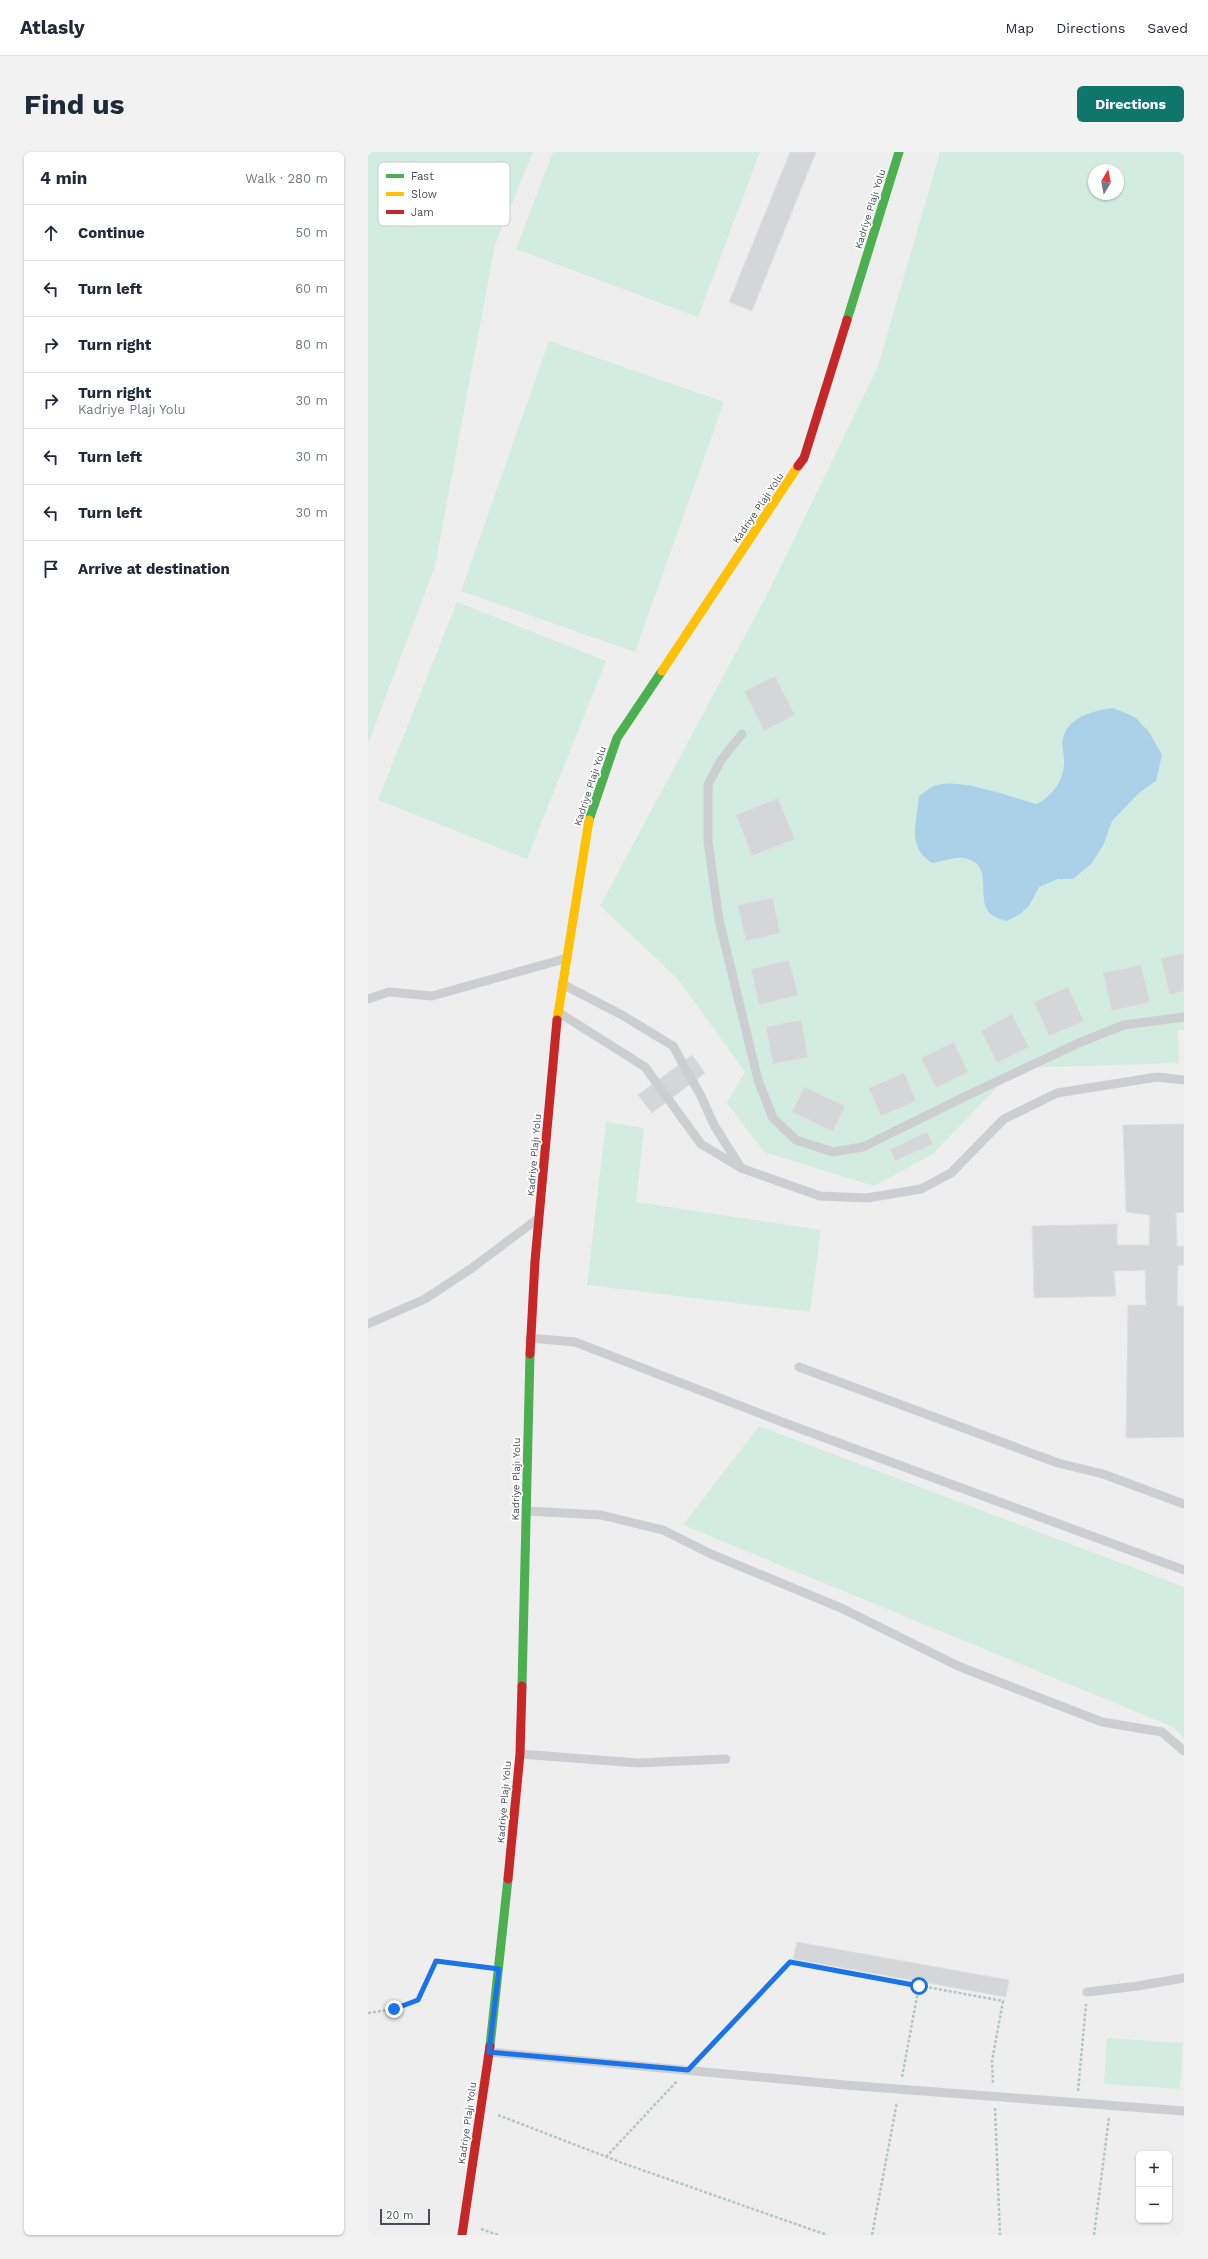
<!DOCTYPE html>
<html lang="en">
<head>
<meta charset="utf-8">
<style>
	:root { --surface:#fff; --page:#f2f2f3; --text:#1f2937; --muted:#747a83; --line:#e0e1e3; --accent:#0f766e }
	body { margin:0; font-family:"Work Sans",sans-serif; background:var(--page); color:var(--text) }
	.controls { position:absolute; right:12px; bottom:12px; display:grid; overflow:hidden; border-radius:6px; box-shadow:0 1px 3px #0004 }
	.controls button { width:36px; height:36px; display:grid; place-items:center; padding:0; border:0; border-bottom:1px solid var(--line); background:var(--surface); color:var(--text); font:20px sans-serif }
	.compass { position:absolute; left:720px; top:12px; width:36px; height:36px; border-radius:50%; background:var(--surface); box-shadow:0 1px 3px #0004; rotate:10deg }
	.scale { position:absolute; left:12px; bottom:10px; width:50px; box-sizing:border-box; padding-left:4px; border:2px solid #464d59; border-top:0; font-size:11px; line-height:14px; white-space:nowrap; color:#464d59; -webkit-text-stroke:3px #fff; paint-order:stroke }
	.stop { position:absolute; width:12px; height:12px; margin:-9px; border:3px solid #1a73e8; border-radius:50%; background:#fff }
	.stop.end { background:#1a73e8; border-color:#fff; box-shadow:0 1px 4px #0008 }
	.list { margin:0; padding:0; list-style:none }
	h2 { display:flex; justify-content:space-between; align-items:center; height:52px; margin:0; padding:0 16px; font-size:17px }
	h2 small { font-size:13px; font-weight:400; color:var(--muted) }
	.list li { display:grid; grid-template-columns:26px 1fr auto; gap:12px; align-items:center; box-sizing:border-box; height:56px; padding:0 16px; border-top:1px solid var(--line) }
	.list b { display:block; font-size:15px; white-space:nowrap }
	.list p { margin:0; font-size:13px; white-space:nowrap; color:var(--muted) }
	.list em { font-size:13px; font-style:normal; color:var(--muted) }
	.icon { flex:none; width:22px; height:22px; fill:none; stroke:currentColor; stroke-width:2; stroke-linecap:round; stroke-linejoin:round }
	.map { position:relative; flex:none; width:816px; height:2083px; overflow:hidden; border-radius:6px }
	header { display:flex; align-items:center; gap:24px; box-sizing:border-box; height:56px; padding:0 20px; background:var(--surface); border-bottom:1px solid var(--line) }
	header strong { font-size:19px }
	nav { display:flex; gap:22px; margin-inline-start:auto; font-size:14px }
	.intro { display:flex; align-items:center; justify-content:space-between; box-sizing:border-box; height:96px; padding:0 24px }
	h1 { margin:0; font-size:28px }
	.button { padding:10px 18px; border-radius:6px; background:var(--accent); color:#fff; font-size:14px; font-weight:700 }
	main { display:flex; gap:24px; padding:0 24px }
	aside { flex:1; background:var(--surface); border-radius:6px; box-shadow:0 1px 3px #0004 }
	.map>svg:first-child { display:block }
</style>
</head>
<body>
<header>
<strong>Atlasly</strong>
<nav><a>Map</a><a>Directions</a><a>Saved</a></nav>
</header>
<div class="intro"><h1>Find us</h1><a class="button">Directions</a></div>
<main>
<aside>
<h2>4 min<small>Walk · 280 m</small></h2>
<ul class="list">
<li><svg class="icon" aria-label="ahead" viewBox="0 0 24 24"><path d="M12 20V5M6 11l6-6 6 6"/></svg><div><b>Continue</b></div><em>50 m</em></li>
<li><svg class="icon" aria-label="left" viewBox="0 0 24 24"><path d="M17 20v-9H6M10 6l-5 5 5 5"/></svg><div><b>Turn left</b></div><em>60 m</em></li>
<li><svg class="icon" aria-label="right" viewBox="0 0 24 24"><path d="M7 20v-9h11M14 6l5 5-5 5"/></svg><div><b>Turn right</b></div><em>80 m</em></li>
<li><svg class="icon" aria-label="right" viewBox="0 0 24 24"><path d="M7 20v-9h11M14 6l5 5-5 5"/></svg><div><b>Turn right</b><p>Kadriye Plajı Yolu</p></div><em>30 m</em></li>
<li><svg class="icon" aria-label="left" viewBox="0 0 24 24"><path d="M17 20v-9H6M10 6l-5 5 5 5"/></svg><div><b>Turn left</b></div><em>30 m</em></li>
<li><svg class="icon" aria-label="left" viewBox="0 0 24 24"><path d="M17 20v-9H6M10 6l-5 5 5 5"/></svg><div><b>Turn left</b></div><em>30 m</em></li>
<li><svg class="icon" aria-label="arrive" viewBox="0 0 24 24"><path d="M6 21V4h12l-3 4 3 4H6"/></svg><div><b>Arrive at destination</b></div></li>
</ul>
</aside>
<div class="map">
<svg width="816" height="2083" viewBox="0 0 816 2083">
	<rect width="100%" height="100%" fill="#eee"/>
	<!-- green -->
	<g fill="#d3ece1" fill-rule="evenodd">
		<path d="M0,0H165L127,93L67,414L0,592Z"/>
		<path d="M185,0H392L330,165L148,97Z"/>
		<path d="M572,0H816V878H810L811,911L647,916L565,1002L506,1034L396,1000L359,951L377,920L310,827L232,754L402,437L510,214ZM726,18H750V42H726Z"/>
		<path d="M181,189L356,250L267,500L93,439Z"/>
		<path d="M89,450L238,509L159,707L10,648Z"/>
		<path d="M238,970L276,976L268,1050L453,1078L442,1160L219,1133Z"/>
		<path d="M391,1274L816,1435V1586L805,1575L315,1373Z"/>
		<path d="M739,1886L815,1891L812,1937L736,1932Z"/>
	</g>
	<!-- water -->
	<path fill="#aad1e8" d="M745,556L767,565L781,580L794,603L788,629L771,641L744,669L735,694L723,712L705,727H690L671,735L661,754L652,762L639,769C634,768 628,766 624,763C605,748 629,711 595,706C586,705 573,710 564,711C538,695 549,671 551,644C556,641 561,636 566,634C590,624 644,646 669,652C685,643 697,627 696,608C696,602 693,592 695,586C701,564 725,559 745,556Z"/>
	<!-- building -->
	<g fill="#d5d6d8" stroke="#dfe0e1">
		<path d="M422,0H448L384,159L361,150Z"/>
		<path d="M407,524L427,563L396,579L376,539Z"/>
		<path d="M410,646L427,687L384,704L368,663Z"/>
		<path d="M405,746L412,781L378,789L370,753Z"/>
		<path d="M816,801V839L802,843L793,806Z"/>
		<path d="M421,808L430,843L391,853L383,817Z"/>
		<path d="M773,813L782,850L744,859L735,821Z"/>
		<path d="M700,835L716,869L681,884L666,850Z"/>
		<path d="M644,862L661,895L629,911L613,879Z"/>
		<path d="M433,868L440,905L405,912L398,875Z"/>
		<path d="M586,890L600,920L568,936L553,906Z"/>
		<path d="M324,903L337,921L284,961L270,943Z"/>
		<path d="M536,921L548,949L513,964L501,936Z"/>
		<path d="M436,935L477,954L465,979L424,960Z"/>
		<path d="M816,972V1060L808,1061L809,1094H816V1113H810L809,1154H816V1285L758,1286L760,1153H778L777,1118L746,1119L748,1144L666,1146L664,1074L749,1072V1093H781L782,1063L758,1060L755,973Z"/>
		<path d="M559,980L565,992L527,1009L522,997Z"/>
		<path d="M429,1790L641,1828L638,1845L425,1807Z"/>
	</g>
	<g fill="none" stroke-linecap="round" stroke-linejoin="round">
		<!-- path -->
		<g stroke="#b8c3c2" stroke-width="2.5" stroke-dasharray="3 2" stroke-linecap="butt">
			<path d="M0,1861L26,1857L50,1848L68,1809L112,1815"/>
			<path d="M330,1907L422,1810L635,1849L624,1909L625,1931"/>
			<path d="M534,1925L551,1834"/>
			<path d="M710,1939L718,1852"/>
			<path d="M627,1956L632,2083"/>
			<path d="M130,1963L257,2012L459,2083"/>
			<path d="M238,2005L309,1929"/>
			<path d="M113,2077L130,2083"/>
			<path d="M504,2083L529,1950"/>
			<path d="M726,2083L741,1965"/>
		</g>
		<!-- lane -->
		<g stroke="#ccced1" stroke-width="9">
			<path d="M374,582L353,608L340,633V689L351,768L390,928L405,966L428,988L465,1000L495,995L598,944L713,890L756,873L816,865"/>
			<path d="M0,847L21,840L64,844L196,807"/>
			<path d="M190,860L277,915L333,992L373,1016L346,973L333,944L305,894L254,863L194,832"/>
			<path d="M373,1016L452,1044L499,1046L553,1037L583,1021L636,967L689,941L789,925L816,928"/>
			<path d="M0,1172L57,1147L104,1116L168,1068"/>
			<path d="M162,1186L207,1190L414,1270L816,1418"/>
			<path d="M431,1215L690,1311L735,1322L816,1352"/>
			<path d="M158,1359L233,1363L295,1378L343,1402L473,1456L590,1514L734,1570L794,1580L816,1599"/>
			<path d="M152,1602L270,1611L358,1607"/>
			<path d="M719,1840L770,1834L816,1826"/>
			<path d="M121,1900L477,1933L816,1959"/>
		</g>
		<!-- fast -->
		<g stroke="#4caf50" stroke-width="9">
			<path d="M479,168L531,0"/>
			<path d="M221,668L249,586L294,519"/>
			<path d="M154,1534L162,1202"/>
			<path d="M122,1894L140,1727"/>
		</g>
		<!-- slow -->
		<g stroke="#ffc107" stroke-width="9">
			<path d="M294,519L430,314"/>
			<path d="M189,868L221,668"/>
		</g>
		<!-- jam -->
		<g stroke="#c62828" stroke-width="9">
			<path d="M430,314L436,306L479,168"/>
			<path d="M162,1202L167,1109L189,868"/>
			<path d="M140,1727L152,1602L154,1534"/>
			<path d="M94,2083L122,1894"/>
		</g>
	</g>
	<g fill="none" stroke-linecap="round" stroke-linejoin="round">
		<!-- route -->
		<path stroke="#1a73e8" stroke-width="5" d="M26,1857L50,1848L68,1809L131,1817L121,1900L320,1918L422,1810L551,1834"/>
	</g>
	<g text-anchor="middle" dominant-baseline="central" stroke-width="3.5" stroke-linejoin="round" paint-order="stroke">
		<!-- street labels -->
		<g font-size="10" fill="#464d59" stroke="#fff">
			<text transform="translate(502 57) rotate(-73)">Kadriye Plajı Yolu</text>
			<text transform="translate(390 356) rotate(-56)">Kadriye Plajı Yolu</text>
			<text transform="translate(222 634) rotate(-72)">Kadriye Plajı Yolu</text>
			<text transform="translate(166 1003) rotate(-85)">Kadriye Plajı Yolu</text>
			<text transform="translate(148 1327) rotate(-89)">Kadriye Plajı Yolu</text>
			<text transform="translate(136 1650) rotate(-85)">Kadriye Plajı Yolu</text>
			<text transform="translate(99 1971) rotate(-82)">Kadriye Plajı Yolu</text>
		</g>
	</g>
	<!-- legend -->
	<rect x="10" y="10" width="132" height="64" rx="6" fill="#fff" stroke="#c8cacd" stroke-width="1"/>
	<rect x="18" y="22" width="18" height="4" fill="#4caf50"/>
	<rect x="18" y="40" width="18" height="4" fill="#ffc107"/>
	<rect x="18" y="58" width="18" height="4" fill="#c62828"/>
	<g font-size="11" fill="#464d59">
		<text x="43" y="28">Fast</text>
		<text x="43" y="46">Slow</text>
		<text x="43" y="64">Jam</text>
	</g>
</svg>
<div class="controls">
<button>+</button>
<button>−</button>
</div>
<svg class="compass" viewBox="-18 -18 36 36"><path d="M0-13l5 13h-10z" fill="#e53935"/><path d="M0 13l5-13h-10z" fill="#747a83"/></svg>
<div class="scale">20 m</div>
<div class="stop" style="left:551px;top:1834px"></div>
<div class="stop end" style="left:26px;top:1857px"></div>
</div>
</main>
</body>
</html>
